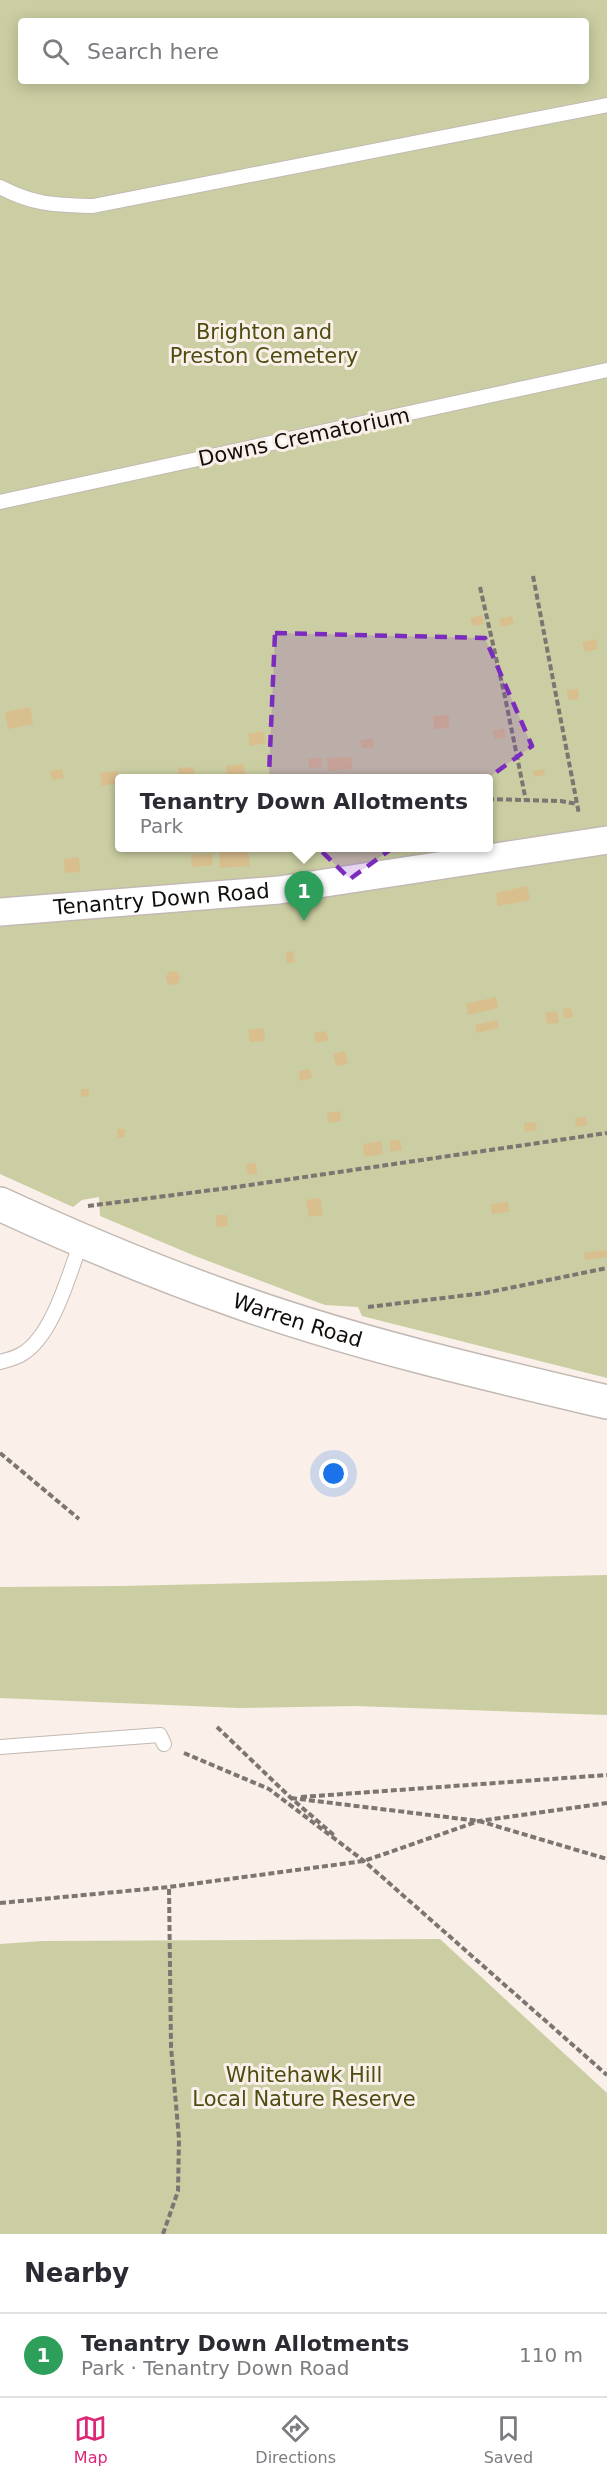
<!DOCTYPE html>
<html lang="en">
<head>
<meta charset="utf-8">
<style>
	:root { --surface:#fff; --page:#f2f2f3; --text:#2b2b33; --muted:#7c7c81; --line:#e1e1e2; --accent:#db2777 }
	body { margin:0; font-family:"DejaVu Sans",sans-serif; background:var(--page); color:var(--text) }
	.you { position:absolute; left:334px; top:1474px; width:21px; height:21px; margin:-15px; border:4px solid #fff; border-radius:50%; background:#1a73e8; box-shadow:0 0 0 9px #1a73e833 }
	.badge { display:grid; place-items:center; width:39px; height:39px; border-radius:50%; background:var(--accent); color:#fff; font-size:20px; font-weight:700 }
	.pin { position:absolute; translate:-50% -50px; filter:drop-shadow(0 2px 3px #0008) }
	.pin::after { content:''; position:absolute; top:32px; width:21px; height:18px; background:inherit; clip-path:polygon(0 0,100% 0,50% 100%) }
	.popup { position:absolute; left:115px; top:774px; width:378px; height:78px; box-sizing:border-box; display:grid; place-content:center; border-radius:6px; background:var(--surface); filter:drop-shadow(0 2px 4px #0005); font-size:20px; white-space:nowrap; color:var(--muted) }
	.popup b { font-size:22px; color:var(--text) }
	.popup::after { content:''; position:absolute; left:50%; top:100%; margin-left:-12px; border:12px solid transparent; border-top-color:var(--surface) }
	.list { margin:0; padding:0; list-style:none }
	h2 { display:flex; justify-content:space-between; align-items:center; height:78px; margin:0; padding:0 24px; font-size:26px }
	h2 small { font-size:20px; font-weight:400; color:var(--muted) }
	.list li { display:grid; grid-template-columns:39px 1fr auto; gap:18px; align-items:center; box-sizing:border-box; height:84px; padding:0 24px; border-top:2px solid var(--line) }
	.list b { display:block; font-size:22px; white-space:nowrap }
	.list p { margin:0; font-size:20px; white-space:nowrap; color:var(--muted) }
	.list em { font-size:20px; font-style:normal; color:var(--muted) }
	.icon { flex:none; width:33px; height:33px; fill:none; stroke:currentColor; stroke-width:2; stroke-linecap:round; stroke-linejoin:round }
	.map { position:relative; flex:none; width:607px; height:2234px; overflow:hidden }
	.search { position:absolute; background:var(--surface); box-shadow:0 3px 15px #0003; left:18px; right:18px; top:18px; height:66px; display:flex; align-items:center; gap:15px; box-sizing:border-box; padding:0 21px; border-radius:6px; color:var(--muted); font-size:22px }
	.sheet { height:162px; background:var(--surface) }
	nav { display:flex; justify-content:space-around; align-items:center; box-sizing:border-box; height:84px; border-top:2px solid var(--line); background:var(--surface); font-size:16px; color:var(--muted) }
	nav a { display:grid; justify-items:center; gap:3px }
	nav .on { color:var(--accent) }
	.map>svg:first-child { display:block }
</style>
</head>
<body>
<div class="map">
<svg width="607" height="2234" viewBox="0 0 607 2234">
	<rect width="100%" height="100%" fill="#faefe9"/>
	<!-- green -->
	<g fill="#cbcea2" fill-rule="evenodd">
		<path d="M0,0H607V1378L362,1316L358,1307L325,1305L306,1298L195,1256L100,1216L99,1197L82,1200L73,1207L0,1174ZM21,21H586V81H21ZM119,778H488V848H119Z"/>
		<path d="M607,1575V1715L355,1706L239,1708L0,1698V1587L119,1586Z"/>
		<path d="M440,1939L607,2093V2234H0V1944L42,1941Z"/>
	</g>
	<!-- building -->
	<g fill="#d9be8e">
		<path d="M482,615L484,624L472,626L470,618Z"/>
		<path d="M512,616L514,624L501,627L499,619Z"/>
		<path d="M596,639L598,649L585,652L582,642Z"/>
		<path d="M578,689L579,699L568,700L567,690Z"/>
		<path d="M30,707L33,724L8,729L5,712Z"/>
		<path d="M449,715V728L434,729L433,716Z"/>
		<path d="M504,728L506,737L495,739L493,731Z"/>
		<path d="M263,731L266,743L250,746L248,734Z"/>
		<path d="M373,738L374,747L362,748L360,740Z"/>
		<path d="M351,757L352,769L328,771L327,758Z"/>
		<path d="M322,758V767L309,768L308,759Z"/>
		<path d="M244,764L245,775L227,777L226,766Z"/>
		<path d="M193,767L195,778H179L178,768Z"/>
		<path d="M62,769L64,778L52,780L50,771Z"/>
		<path d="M544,769L545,775L534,777L533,771Z"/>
		<path d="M118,771L119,783L102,786L100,773Z"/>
		<path d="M248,848L250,866L220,868L219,851Z"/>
		<path d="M212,853L213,865L192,867L191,855Z"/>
		<path d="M79,857L80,872L65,873L64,859Z"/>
		<path d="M527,886L530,900L498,906L496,893Z"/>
		<path d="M293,951L295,962L287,963L286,952Z"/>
		<circle cx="173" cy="978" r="7"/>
		<path d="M496,997L498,1008L468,1015L466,1004Z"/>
		<path d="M571,1008L573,1017L564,1018L563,1009Z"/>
		<path d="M557,1011L559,1023L547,1024L545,1013Z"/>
		<path d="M497,1020L499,1028L477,1033L475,1025Z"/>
		<path d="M264,1028L265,1041L250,1042L248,1030Z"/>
		<path d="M326,1031L329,1040L316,1043L314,1033Z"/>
		<path d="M345,1051L348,1064L336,1066L333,1054Z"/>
		<path d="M310,1069L312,1078L300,1081L299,1071Z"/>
		<path d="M81,1089H89V1096L81,1097Z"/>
		<path d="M340,1111L341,1121L328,1123L327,1113Z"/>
		<path d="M586,1117L587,1125L576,1127L575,1118Z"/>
		<path d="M536,1122L537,1130L525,1132L524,1123Z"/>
		<path d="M117,1129H125V1137L118,1138Z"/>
		<path d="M400,1140L402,1150L391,1152L389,1141Z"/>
		<path d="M381,1141L383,1154L365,1157L363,1144Z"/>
		<path d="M256,1163L257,1174L248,1175L246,1164Z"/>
		<path d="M320,1198L323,1215L309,1217L306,1200Z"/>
		<path d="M508,1202L509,1212L492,1214L491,1204Z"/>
		<path d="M216,1215H227L228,1226L216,1227Z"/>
		<path d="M607,1250V1257L585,1260L584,1253Z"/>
	</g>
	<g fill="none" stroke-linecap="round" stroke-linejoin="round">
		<defs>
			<g id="service">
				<path d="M0,187C34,205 55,205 93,206L607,105"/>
				<path d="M0,502L607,370"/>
				<path d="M0,1362C7,1360 16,1358 22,1354C53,1336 69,1274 81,1242"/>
				<path d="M0,1747L160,1735L164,1744"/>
			</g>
			<g id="minor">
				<path id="s1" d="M0,912L279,890L607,840"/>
			</g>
			<g id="tertiary">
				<path id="s2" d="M0,1204C76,1239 152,1271 231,1299C350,1342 483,1373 607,1402"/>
			</g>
		</defs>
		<!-- service casing -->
		<use href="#service" stroke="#c3b9b3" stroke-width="16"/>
		<!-- minor casing -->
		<use href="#minor" stroke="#c3b9b3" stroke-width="30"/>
		<!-- tertiary casing -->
		<use href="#tertiary" stroke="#c3b9b3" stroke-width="36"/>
		<!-- path -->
		<g stroke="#7c7571" stroke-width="4" stroke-dasharray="6 3" stroke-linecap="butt">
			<path d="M533,576L579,814"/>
			<path d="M480,587L505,697L526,801"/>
			<path d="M488,799L561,801L577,804"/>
			<path d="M88,1206L236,1187L607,1133"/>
			<path d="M368,1307L485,1293L607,1268"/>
			<path d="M0,1453L79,1519"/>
			<path d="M217,1727L291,1798L336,1837"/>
			<path d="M184,1753L269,1789L364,1861L607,2075"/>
			<path d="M301,1797L607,1775"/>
			<path d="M291,1798L479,1821L607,1859"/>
			<path d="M0,1903L169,1887L364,1861L479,1821L607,1803"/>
			<path d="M163,2234L178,2191L179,2139L171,2047L169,1887"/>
		</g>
		<!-- service -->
		<use href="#service" stroke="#fff" stroke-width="14"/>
		<!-- minor -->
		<use href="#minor" stroke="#fff" stroke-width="27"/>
		<!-- tertiary -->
		<use href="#tertiary" stroke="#fff" stroke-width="33"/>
	</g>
	<!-- marked area -->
	<path fill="#7b2cbf" fill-opacity="0.2" stroke="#7b2cbf" stroke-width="4.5" stroke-dasharray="12 8" stroke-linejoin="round" d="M275,633L485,638L532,746L350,879L268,799Z"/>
	<g text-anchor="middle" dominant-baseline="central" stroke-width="6" stroke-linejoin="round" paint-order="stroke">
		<!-- park labels -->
		<g font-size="21" fill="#4c4e11" stroke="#faefe9">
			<text x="264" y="332">Brighton and<tspan x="264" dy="24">Preston Cemetery</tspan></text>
			<text x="304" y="2075">Whitehawk Hill<tspan x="304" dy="24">Local Nature Reserve</tspan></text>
		</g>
		<!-- street labels -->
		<g font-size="21" fill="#110e0c" stroke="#faefe9">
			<text transform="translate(304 437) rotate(-12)">Downs Crematorium</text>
			<text stroke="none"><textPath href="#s1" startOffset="162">Tenantry Down Road</textPath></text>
			<text stroke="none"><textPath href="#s2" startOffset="320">Warren Road</textPath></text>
		</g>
	</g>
</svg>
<div class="you"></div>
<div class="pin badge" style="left:304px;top:921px;background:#2e9e5b">1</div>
<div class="popup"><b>Tenantry Down Allotments</b>Park</div>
<div class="search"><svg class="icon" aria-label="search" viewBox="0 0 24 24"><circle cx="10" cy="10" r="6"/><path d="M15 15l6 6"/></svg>Search here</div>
</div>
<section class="sheet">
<h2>Nearby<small></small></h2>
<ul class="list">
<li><span class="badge" style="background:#2e9e5b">1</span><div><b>Tenantry Down Allotments</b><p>Park · Tenantry Down Road</p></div><em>110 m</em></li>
</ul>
</section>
<nav>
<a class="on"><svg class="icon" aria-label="map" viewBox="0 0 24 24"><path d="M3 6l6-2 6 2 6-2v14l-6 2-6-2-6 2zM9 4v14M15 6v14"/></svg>Map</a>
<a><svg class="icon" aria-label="directions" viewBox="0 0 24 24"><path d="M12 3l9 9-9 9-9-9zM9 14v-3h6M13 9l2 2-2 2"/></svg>Directions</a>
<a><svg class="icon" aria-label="saved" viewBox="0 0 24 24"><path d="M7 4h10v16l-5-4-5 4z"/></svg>Saved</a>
</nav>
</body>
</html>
